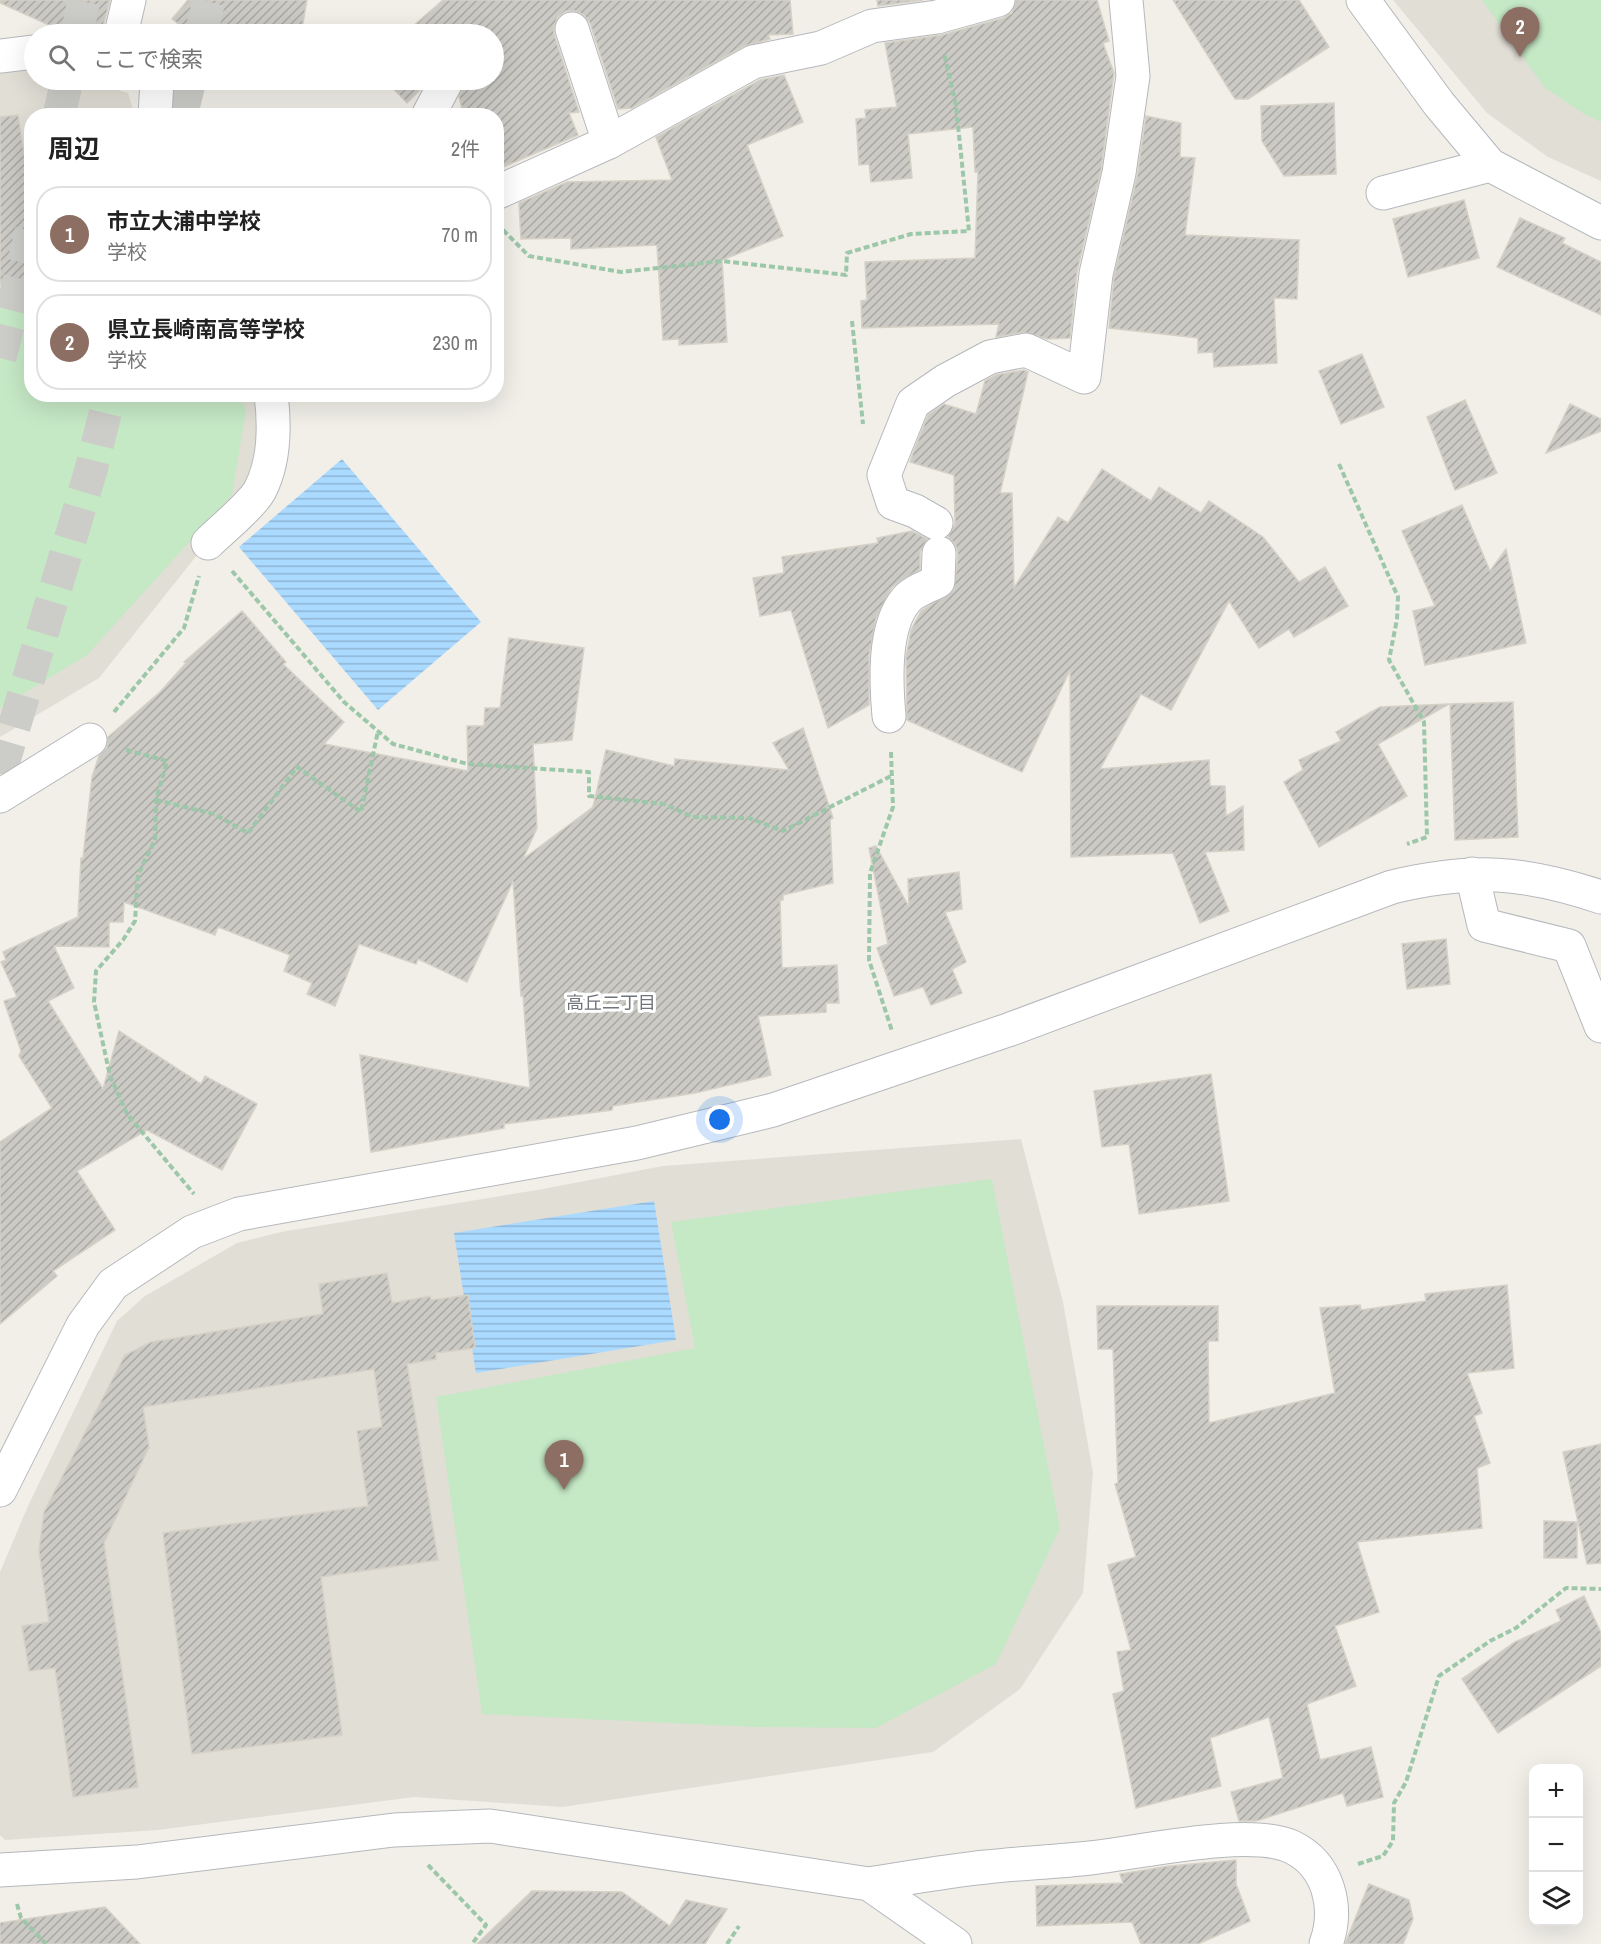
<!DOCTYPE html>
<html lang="ja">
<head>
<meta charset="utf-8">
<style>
	:root { --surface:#fff; --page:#f2f2f2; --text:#222; --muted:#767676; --line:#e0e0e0; --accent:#1a73e8 }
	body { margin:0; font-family:"Archivo Narrow","Noto Sans JP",sans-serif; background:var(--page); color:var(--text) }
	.controls { position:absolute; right:18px; bottom:18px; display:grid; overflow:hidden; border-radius:12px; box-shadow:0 6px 24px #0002 }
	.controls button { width:54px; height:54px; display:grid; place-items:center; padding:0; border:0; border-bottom:2px solid var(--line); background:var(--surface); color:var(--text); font:30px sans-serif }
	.you { position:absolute; left:720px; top:1120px; width:21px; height:21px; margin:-15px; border:4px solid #fff; border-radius:50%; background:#1a73e8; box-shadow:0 0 0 9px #1a73e833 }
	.badge { display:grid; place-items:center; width:39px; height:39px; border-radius:50%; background:var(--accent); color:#fff; font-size:20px; font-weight:700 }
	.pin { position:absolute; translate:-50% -50px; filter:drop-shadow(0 2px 3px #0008) }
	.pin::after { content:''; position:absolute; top:32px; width:21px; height:18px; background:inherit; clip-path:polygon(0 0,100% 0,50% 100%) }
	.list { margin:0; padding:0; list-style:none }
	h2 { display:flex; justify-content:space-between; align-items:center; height:78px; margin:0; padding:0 24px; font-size:26px }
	h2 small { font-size:20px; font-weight:400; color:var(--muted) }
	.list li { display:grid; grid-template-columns:39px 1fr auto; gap:18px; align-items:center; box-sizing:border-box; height:96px; margin:0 12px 12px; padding:0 12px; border:2px solid var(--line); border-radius:24px }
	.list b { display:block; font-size:22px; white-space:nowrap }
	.list p { margin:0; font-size:20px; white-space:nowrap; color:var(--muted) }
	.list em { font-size:20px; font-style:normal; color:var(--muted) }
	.icon { flex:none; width:33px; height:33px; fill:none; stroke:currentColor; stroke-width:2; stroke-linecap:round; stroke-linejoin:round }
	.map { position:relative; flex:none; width:1601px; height:1944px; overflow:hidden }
	.search { position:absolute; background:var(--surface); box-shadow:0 6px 24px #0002; left:24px; top:24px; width:480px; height:66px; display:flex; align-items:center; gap:15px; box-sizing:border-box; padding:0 21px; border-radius:33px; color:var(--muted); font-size:22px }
	.panel { position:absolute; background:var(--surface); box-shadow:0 6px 24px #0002; left:24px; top:108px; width:480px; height:294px; border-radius:24px }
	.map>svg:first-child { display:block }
</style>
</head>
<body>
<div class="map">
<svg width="1601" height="1944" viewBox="0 0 1601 1944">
	<defs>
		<pattern id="water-rules" width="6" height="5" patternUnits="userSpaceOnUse" patternTransform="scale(1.5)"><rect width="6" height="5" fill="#aadaff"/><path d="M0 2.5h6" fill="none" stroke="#8eb4d2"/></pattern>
		<pattern id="building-hatch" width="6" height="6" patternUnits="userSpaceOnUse" patternTransform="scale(1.5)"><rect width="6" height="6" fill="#cccac5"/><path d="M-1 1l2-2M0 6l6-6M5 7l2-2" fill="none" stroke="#a9a8a4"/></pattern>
	</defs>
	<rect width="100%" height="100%" fill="#f1efe8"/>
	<!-- education -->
	<g fill="#e1ded6">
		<path d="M1393,0H1601V181L1548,157L1487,113Z"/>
		<path d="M34,67V80H85L128,93L135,115L32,116V394L257,395L264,410L245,495L99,678L0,737V72Z"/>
		<path d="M1021,1139L1063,1302L1093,1473L1083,1593L1020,1689L933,1752L562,1807L414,1797L158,1830L5,1840L0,1835V1572L28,1506L117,1321L145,1296L237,1243L281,1232L543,1189L663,1166Z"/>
	</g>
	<!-- green -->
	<g fill="#c5e8c5">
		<path d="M1482,0H1601V122L1584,114L1545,88Z"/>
		<path d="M31,303L32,394L239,395L246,411L232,495L87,655L0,708V308Z"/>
		<path d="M992,1179L1060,1528L996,1664L876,1728L754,1727L482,1714L436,1397L695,1348L671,1222Z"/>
	</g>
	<!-- water -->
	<g fill="url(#water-rules)">
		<path d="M342,459L481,622L378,710L239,547Z"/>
		<path d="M654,1201L676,1340L476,1373L454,1233Z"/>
	</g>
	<!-- building -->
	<g fill="url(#building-hatch)" stroke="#d6d1c6" stroke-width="1.5">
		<path d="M0,0H110L103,27L60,30L0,3Z"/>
		<path d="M188,0H307L301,34H191L172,19Z"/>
		<path d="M443,0H790L793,34L768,35L770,39L744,46L632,108L618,109L590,23L584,15L576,11H566L558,17L554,26V34L579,112L569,113L578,135L496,170V116H464L459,97L466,80H494V34H404Z"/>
		<path d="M877,0H923L878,6Z"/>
		<path d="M1016,0H1097L1109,41L1103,43L1114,73L1101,170L1077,272L1070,338L1047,339L1023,332L996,337L999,324L862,328L861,301L867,300L865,262L975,258L978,172H975L973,127L908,134L912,178L871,182L869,164L859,165L856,119L866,118L865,110L897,107L885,43L942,35L1003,18L1012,13Z"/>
		<path d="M1173,0H1299L1329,47L1248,99H1235Z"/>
		<path d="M784,75L803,122L747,145L783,236L722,260L727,342L679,345V339L663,340L657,245L571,249V238L521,239L519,203L567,182L672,180L656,137L760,80Z"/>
		<path d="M385,80H426L420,90L407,103Z"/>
		<path d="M1334,103L1336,174L1284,176L1262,141L1261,106Z"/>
		<path d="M18,115L32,204V280L0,284V117Z"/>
		<path d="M1146,116L1181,123L1180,157L1195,158L1185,235L1299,240L1297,299L1274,298L1277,363L1214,367L1213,352L1198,353V338L1109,328L1114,277L1137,177Z"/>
		<path d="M1464,200L1479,258L1408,277L1393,219Z"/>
		<path d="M1520,218L1565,238L1562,243L1601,262V315L1497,267Z"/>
		<path d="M1362,354L1384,407L1341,424L1319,371Z"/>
		<path d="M1024,370L1028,372L1000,493H1012L1014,588L1058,517L1068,523L1102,469L1151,501L1159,487L1201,513L1209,501L1263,537L1299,582L1325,567L1348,606L1294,637L1289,629L1259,648L1229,601L1171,710L1141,694L1100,769L1209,760L1210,786H1225L1226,816L1243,806L1244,850L1205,852L1229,911L1200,923L1173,853L1071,857L1070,670L1022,772L907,720L906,657L911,630L921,611L954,590L958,554L955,544L948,537L955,524L954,475L910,462L913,453L928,415L944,404L976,414L985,381L996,375Z"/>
		<path d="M1465,400L1497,473L1455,490L1427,417Z"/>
		<path d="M1570,404L1601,419V431L1546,453Z"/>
		<path d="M1462,505L1490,571L1506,549L1526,643L1425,665L1413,611L1435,606L1402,531Z"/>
		<path d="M912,531L927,539L920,552V569L892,587L876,618L869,655V705L828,728L791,610L760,616L753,578L784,573L782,557L878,543L877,538Z"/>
		<path d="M242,611L286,662L283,664L344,722L324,744L468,771L467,726H484L485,708H500L509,638L584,648L572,740L533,744L537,828L523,859L593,807L606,750L674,766L675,759L789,770L773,743L803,728L833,818L830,820L833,883L783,895V900H780L782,968L837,965L839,1003H826V1012L758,1016L771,1075L695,1093L613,1106L612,1110L504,1124V1128L371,1152L360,1055L530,1088L523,996H521L513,881L467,982L418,959L416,964L359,944L335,1006L307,994L312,983L284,971L290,955L218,927L215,935L124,902L123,922H109V947L54,946L74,988L48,1001L103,1089L119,1031L201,1084L205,1076L257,1104L222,1170L147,1130L77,1171L115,1230L53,1271L57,1276L0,1324V1142L52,1108L19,1056L21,1051L4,1001L17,997L1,962L6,960L3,952L78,917L81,858H83L92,777L99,756L107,748L108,737L160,692L186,663L184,662Z"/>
		<path d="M1513,702L1518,837L1455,840L1450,704Z"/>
		<path d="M1449,704L1378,744L1407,796L1319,847L1284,782L1303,770L1299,760L1341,741L1336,732L1380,707Z"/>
		<path d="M876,846L909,907L908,879L959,872L962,909L945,912L966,962L952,969L962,993L931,1005L923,987L894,996L877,948L888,944L869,848Z"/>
		<path d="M1446,939L1450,984L1407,989L1402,944Z"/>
		<path d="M1211,1074L1229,1201L1139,1214L1129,1144L1102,1147L1094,1091Z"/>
		<path d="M387,1273L392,1303L430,1296L431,1300L468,1295L475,1348L436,1353V1359L407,1364L438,1560L321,1577L342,1735L192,1754L163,1533L368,1506L357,1431L382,1427L374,1369L143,1407L149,1447L104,1543L138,1787L73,1797L55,1668L29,1671L22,1626L49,1622L39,1551L44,1512L125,1355L151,1342L323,1314L319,1284Z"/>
		<path d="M1507,1285L1514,1368L1467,1373L1482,1413L1474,1416L1490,1463L1477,1468L1482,1528L1357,1542L1379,1612L1335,1626L1356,1686L1307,1704L1320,1760L1371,1747L1383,1797L1347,1806L1343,1793L1256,1821H1239L1231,1792L1283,1778L1269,1717L1210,1738L1221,1786L1136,1808L1113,1694L1124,1691L1117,1652L1131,1650L1108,1565L1136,1557L1115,1484L1118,1483L1113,1349H1098L1097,1306H1218V1341H1208L1209,1423L1335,1393L1320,1308L1360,1305L1361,1310L1426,1301L1425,1294Z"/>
		<path d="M1601,1444V1563L1587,1564L1563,1452Z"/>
		<path d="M1544,1521L1577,1522V1558H1544Z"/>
		<path d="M1584,1596L1601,1633V1666L1498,1733L1462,1679L1515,1642L1561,1621L1556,1610Z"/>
		<path d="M1236,1860V1884L1250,1921L1198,1944H1141L1132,1922L1037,1926L1036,1886L1123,1883L1120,1874L1169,1866Z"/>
		<path d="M1369,1884L1409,1900L1413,1919L1403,1944H1345Z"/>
		<path d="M532,1891L622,1892L670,1926L686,1900L727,1909L705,1944H477Z"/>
		<path d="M105,1907L140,1944H0V1923Z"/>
	</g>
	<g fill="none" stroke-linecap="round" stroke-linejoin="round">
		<!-- motorway-tunnel -->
		<g stroke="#ccccc8" stroke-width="33" stroke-dasharray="33 16" stroke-linecap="butt">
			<path d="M77,34L84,0"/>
			<path d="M201,34L209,0"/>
			<path d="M59,116L67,80"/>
			<path d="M181,116L190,80"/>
			<path d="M0,358L32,229"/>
			<path d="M0,774L91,470L110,394"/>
		</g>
		<defs>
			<g id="minor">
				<path d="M1363,0L1439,104L1490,165L1601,223"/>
				<path d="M572,29L609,142"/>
				<path d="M121,34L129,0"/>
				<path d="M0,56L34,52"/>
				<path d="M155,116L157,80"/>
				<path d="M428,116L447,80"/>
				<path d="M496,193L609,142L753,62L821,48L872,26L937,17L998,0"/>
				<path d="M1383,193L1490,165"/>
				<path d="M936,523L915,511L893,503L884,475L913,403L945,381L990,357L1026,350L1084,377L1096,274L1119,173L1133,76L1126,0"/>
				<path d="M208,543C221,530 252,505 260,490C275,461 275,426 271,394"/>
				<path d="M889,716C886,683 883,627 906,600C912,592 929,586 938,581L939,553"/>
				<path d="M0,796L90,740"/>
				<path d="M1472,874L1484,925L1569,946L1601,1026"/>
				<path d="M869,1884C908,1878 947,1871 986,1867C1020,1863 1055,1862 1090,1858C1138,1853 1250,1827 1292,1847C1329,1865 1339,1908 1326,1944"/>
			</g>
			<g id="tertiary">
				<path d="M0,1490L83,1325L113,1284L192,1232L239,1214L637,1143L773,1110L1008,1030L1392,887C1472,868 1523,871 1601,897"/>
				<path d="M0,1870L137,1862L394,1830L490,1826L869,1884L955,1944"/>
			</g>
		</defs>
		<!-- minor casing -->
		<use href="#minor" stroke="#b5b8bc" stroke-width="35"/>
		<!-- tertiary casing -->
		<use href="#tertiary" stroke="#b5b8bc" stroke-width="35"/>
		<!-- path -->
		<g stroke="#9cc7a9" stroke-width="4" stroke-dasharray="6 3" stroke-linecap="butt">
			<path d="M503,230L529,256L621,272L722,261L846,275L847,253L911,234L969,231L956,106L944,53"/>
			<path d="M852,321L863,424"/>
			<path d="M1339,464L1398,597L1397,619L1389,660L1424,722L1427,837L1407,844"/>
			<path d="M232,571L344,702L393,744L468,764L589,772V796L664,804L693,817L749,818L783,831L893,775"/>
			<path d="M114,712L184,628L199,576"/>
			<path d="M126,750L167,761L156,800L155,840L138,874L135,921L123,940L96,971L94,1002L110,1076L127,1114L194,1194"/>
			<path d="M891,752L893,807L870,873L869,960L892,1031"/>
			<path d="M156,800L214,814L248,833L297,767L361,812L378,731"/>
			<path d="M1358,1864L1383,1856L1393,1841L1394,1803L1406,1782L1439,1676L1490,1641L1516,1628L1566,1588L1601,1589"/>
			<path d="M428,1865L486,1925L472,1944"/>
			<path d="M17,1904L21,1918L46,1944"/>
			<path d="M727,1944L739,1926"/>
		</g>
		<!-- minor -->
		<use href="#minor" stroke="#fff" stroke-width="33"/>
		<!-- tertiary -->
		<use href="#tertiary" stroke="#fff" stroke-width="33"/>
	</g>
	<g text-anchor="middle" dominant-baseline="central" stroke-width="6" stroke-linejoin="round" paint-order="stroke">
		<!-- neighbourhood labels -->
		<g font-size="18" fill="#70757a" stroke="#fff">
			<text x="611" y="1002">高丘二丁目</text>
		</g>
	</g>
</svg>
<div class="controls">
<button>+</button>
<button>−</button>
<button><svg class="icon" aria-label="layers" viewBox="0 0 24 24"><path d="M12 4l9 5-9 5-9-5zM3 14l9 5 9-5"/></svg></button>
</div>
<div class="you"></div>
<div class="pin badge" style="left:564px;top:1490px;background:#8d6e63">1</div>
<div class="pin badge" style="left:1520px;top:57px;background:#8d6e63">2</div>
<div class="search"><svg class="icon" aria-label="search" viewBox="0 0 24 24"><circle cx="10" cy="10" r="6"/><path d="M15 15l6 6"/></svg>ここで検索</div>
<section class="panel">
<h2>周辺<small>2件</small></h2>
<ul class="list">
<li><span class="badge" style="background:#8d6e63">1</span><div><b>市立大浦中学校</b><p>学校</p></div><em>70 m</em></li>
<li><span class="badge" style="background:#8d6e63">2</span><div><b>県立長崎南高等学校</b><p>学校</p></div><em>230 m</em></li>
</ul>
</section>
</div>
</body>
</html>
